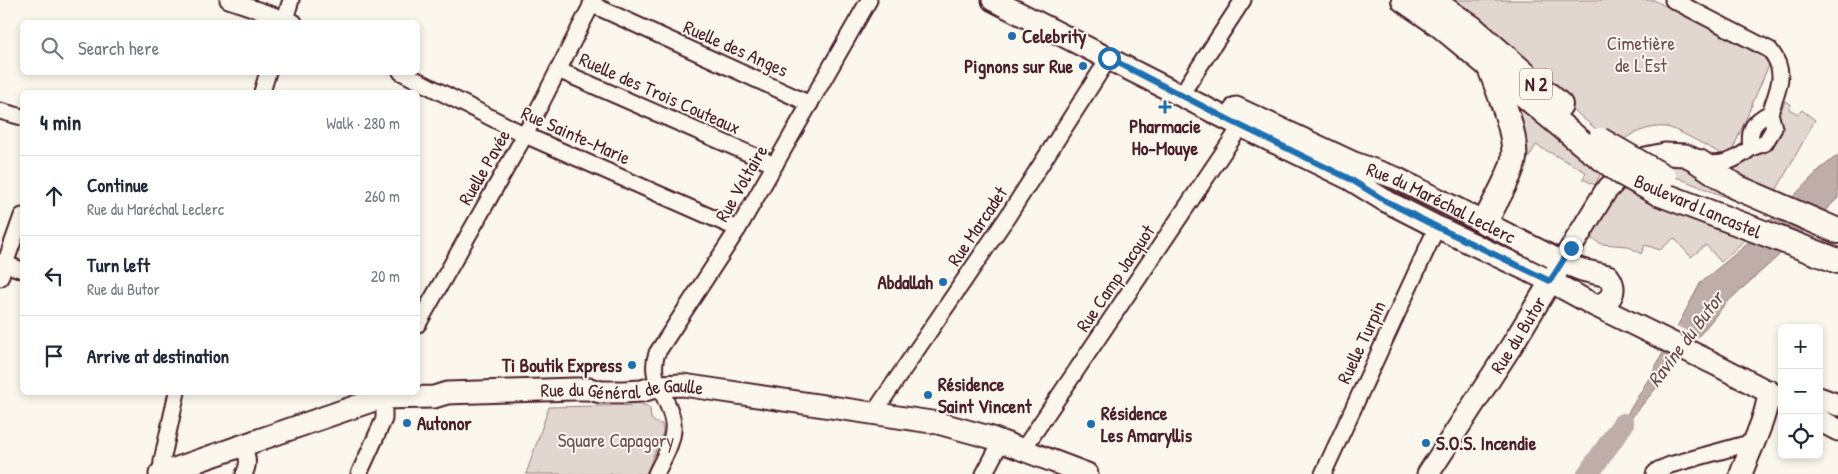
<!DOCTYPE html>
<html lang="en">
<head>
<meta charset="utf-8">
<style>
	:root { --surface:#fff; --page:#f6f6f7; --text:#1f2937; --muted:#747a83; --line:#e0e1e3 }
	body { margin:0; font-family:"Patrick Hand",sans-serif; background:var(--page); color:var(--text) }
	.controls { position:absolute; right:15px; bottom:15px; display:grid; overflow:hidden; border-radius:8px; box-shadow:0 2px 8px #0003 }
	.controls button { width:45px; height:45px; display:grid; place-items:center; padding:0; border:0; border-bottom:1px solid var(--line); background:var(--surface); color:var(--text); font:25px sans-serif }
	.stop { position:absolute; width:15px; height:15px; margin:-11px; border:4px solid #1f6fb2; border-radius:50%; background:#fff }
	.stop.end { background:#1f6fb2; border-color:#fff; box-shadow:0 1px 5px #0008 }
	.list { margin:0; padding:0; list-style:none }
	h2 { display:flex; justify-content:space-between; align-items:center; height:65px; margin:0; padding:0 20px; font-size:21px }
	h2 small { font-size:16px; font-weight:400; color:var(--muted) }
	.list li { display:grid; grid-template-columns:32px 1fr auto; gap:15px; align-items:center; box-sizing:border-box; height:80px; padding:0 20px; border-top:1px solid var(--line) }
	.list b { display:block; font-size:19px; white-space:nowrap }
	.list p { margin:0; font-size:16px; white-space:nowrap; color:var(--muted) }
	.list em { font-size:16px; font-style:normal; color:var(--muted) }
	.icon { flex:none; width:28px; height:28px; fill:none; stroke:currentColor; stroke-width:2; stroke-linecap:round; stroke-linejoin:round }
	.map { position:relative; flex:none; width:1838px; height:474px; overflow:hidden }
	.search { position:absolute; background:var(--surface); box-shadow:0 2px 8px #0003; left:20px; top:20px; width:400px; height:55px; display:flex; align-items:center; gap:12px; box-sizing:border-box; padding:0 18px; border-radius:8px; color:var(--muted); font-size:19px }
	.panel { position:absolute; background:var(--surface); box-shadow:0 2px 8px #0003; left:20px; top:90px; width:400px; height:305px; border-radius:8px }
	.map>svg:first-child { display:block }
</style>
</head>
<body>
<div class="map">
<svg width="1838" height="474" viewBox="0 0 1838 474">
	<rect width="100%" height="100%" fill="#fbf7ec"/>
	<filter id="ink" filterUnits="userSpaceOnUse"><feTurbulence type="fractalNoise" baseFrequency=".02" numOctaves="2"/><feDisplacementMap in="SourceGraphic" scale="10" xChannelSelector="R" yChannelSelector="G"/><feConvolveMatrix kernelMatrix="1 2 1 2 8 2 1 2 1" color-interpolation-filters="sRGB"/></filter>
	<g filter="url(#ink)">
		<!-- green -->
		<g fill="#e2d7d0" stroke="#967b7e">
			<path d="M1440,0H1654L1763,57L1769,65L1729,158C1717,152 1676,128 1666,127C1650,125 1630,134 1618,143L1597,130L1462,15Z"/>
			<path d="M1501,83L1582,154L1600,175L1595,185L1583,179L1586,172L1536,145L1503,202L1518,173Z"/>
			<path d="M1785,101L1791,104L1789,109L1798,114L1802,110L1815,120L1772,198L1725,168L1752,154L1775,112L1781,111Z"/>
			<path d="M1659,162H1683L1737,195L1735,201L1666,173Z"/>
			<path d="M1623,183L1749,236L1721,262L1706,245L1691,257L1674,238L1660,250L1645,245L1641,254L1628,246L1602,244L1588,237Z"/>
			<path d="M646,405L650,409L651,419L656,423L662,424L663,432L646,474H526L549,407Z"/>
		</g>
		<!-- water -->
		<path fill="#bfadaa" stroke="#907477" d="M1838,155V198L1776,258L1726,303L1606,449L1651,375L1701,282L1745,246L1820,169Z"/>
		<!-- pier -->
		<path fill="#fbf7ec" d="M1675,325L1700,338L1686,356L1664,345Z"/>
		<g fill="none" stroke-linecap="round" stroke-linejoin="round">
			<!-- river -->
			<path stroke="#bfadaa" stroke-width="22" d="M1588,474L1623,424"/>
			<defs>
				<g id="street">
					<path d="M228,0L294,22"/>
					<path d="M1673,0L1770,50C1788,73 1778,88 1770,113C1754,121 1748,129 1751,148C1736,160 1723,166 1704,163"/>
					<path d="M591,4L810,104"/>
					<path d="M284,22L291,0"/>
					<path d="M558,70L775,165"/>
					<path d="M401,72L525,135L738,229"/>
					<path d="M1188,84L1243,0"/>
					<path d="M262,92L268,72"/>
					<path d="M0,111L22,117"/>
					<path d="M1751,148L1765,143L1774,128L1770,113"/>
					<path d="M0,262L22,270"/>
					<path d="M0,278L22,216"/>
					<path d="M418,324L525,135L594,0"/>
					<path d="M873,414L1008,216L1109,58"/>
					<path d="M244,446C247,456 250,464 244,474"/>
					<path d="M1022,451L1241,126"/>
					<path d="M161,474L162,461L177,392"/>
					<path d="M359,474L384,419V406L380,398"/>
					<path d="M656,474C663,459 675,440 673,423C670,397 647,380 657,353L738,229L869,0"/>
					<path d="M984,474L1001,442"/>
					<path d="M1323,474L1437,227"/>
					<path d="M1654,474L1658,470L1670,465L1753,442"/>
				</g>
				<g id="secondary">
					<path d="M993,0L1241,126L1350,179L1384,200L1437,227L1550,281L1594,305L1713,363L1782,399"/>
					<path id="s1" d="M1236,108L1354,163L1396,178L1562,262L1582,270L1608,276C1619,290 1611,304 1594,305"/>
					<path d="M1819,398L1838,405"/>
					<path d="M1819,420L1838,430"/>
					<path id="s2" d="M160,474L380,398L434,397L447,393L574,389H589L601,392H623L642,391L658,386L683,385L938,423L989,437L1087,474"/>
					<path id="s3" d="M1428,474L1512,345L1605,192L1625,170L1646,158L1665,154L1685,155L1699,162"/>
					<path d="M1741,474C1750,449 1767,418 1769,391"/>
				</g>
				<g id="primary">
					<path d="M1404,0L1440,25L1588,148"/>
					<path d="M1431,0L1472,28L1560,105"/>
					<path d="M1699,162L1736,187L1838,231"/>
					<path d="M1658,193L1838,261"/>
					<path d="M1485,222C1493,205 1512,175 1514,158C1517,135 1499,91 1490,68"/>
				</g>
			</defs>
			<!-- street casing -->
			<use href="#street" stroke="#4a1f2b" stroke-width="19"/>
			<!-- secondary casing -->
			<use href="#secondary" stroke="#4a1f2b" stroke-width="25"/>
			<!-- primary casing -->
			<use href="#primary" stroke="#4a1f2b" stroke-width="28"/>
			<!-- street -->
			<use href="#street" stroke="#fbf7ec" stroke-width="15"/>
			<!-- secondary -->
			<use href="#secondary" stroke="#fbf7ec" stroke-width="21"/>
			<!-- primary -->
			<use href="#primary" stroke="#fbf7ec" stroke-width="24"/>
			<defs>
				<g id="primary-bridge">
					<path d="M1600,140L1664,177"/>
					<path d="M1588,148L1622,173L1658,193"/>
				</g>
			</defs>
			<!-- primary-bridge casing -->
			<use href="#primary-bridge" stroke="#4a1f2b" stroke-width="28" stroke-linecap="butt"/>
			<!-- primary-bridge -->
			<use href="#primary-bridge" stroke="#fbf7ec" stroke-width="24"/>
		</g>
	</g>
	<g fill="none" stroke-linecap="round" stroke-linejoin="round" filter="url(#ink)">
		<!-- route -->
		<path stroke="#1f6fb2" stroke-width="6" d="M1109,58L1241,126L1350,179L1384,200L1437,227L1550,281L1571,248"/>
	</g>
	<!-- markers -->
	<g fill="#1f6fb2" stroke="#fbf7ec" stroke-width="2">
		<circle cx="1012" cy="36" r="5"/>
		<circle cx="1083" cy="66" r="5"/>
		<path d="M1162.5 99.5h5v5h5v5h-5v5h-5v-5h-5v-5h5z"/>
		<circle cx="943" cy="282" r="5"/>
		<circle cx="632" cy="365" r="5"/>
		<circle cx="928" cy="395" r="5"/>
		<circle cx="407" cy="423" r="5"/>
		<circle cx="1091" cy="424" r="5"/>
		<circle cx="1426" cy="443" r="5"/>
	</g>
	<g text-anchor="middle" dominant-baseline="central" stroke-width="4" stroke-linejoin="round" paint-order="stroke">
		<!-- shield labels -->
		<rect fill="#fbf7ec" stroke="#7f6065" stroke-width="1" x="1520" y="68.5" width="32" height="31" rx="4"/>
		<g font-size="18" font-weight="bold" fill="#4a1f2b">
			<text x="1536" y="84">N 2</text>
		</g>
		<!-- poi labels -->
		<g font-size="19" font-weight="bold" fill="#4a1f2b" stroke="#fbf7ec" text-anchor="start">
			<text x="1022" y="36">Celebrity</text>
			<text x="1073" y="66" text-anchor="end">Pignons sur Rue</text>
			<text x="1165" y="126" text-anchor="middle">Pharmacie<tspan x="1165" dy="22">Ho-Mouye</tspan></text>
			<text x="933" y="282" text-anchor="end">Abdallah</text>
			<text x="622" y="365" text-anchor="end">Ti Boutik Express</text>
			<text x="938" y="384">Résidence<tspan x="938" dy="22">Saint Vincent</tspan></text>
			<text x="1101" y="413">Résidence<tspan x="1101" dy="22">Les Amaryllis</tspan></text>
			<text x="417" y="423">Autonor</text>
			<text x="1436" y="443">S.O.S. Incendie</text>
		</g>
		<!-- park labels -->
		<g font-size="19" fill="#704d54" stroke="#fbf7ec">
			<text x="1641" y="43">Cimetière<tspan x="1641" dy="22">de L'Est</tspan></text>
			<text x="616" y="440">Square Capagory</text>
		</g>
		<!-- street labels -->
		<g font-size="19" fill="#4a1f2b" stroke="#fbf7ec">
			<text transform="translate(736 48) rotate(24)">Ruelle des Anges</text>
			<text transform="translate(660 93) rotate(24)">Ruelle des Trois Couteaux</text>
			<text transform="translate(576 135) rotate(24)">Rue Sainte-Marie</text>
			<text transform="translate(484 167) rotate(-60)">Ruelle Pavée</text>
			<text transform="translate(741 183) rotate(-60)">Rue Voltaire</text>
			<text stroke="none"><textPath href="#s1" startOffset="226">Rue du Maréchal Leclerc</textPath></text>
			<text transform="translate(1698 206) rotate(23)">Boulevard Lancastel</text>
			<text transform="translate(977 226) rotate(-56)">Rue Marcadet</text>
			<text transform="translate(1115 278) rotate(-56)">Rue Camp Jacquot</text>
			<text stroke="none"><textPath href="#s3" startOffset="166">Rue du Butor</textPath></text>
			<text transform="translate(1361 342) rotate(-65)">Ruelle Turpin</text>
			<text stroke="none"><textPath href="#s2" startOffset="476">Rue du Général de Gaulle</textPath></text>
		</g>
		<!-- water labels -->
		<g font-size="20" font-style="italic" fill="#6d4a51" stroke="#fbf7ec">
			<text transform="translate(1685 339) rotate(-53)">Ravine du Butor</text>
		</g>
	</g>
</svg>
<div class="controls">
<button>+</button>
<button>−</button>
<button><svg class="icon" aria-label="locate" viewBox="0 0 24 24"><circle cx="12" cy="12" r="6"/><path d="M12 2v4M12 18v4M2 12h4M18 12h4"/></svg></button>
</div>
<div class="stop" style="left:1109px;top:58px"></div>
<div class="stop end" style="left:1571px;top:248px"></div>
<div class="search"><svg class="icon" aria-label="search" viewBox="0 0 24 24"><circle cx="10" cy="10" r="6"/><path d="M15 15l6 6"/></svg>Search here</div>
<section class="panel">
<h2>4 min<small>Walk · 280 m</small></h2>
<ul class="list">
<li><svg class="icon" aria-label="ahead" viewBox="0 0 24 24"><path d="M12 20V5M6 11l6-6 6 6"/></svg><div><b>Continue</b><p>Rue du Maréchal Leclerc</p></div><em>260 m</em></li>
<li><svg class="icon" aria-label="left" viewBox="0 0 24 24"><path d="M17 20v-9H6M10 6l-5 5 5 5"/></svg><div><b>Turn left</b><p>Rue du Butor</p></div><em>20 m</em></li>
<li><svg class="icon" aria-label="arrive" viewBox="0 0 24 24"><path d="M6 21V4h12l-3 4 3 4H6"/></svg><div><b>Arrive at destination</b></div></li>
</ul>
</section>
</div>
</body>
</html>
